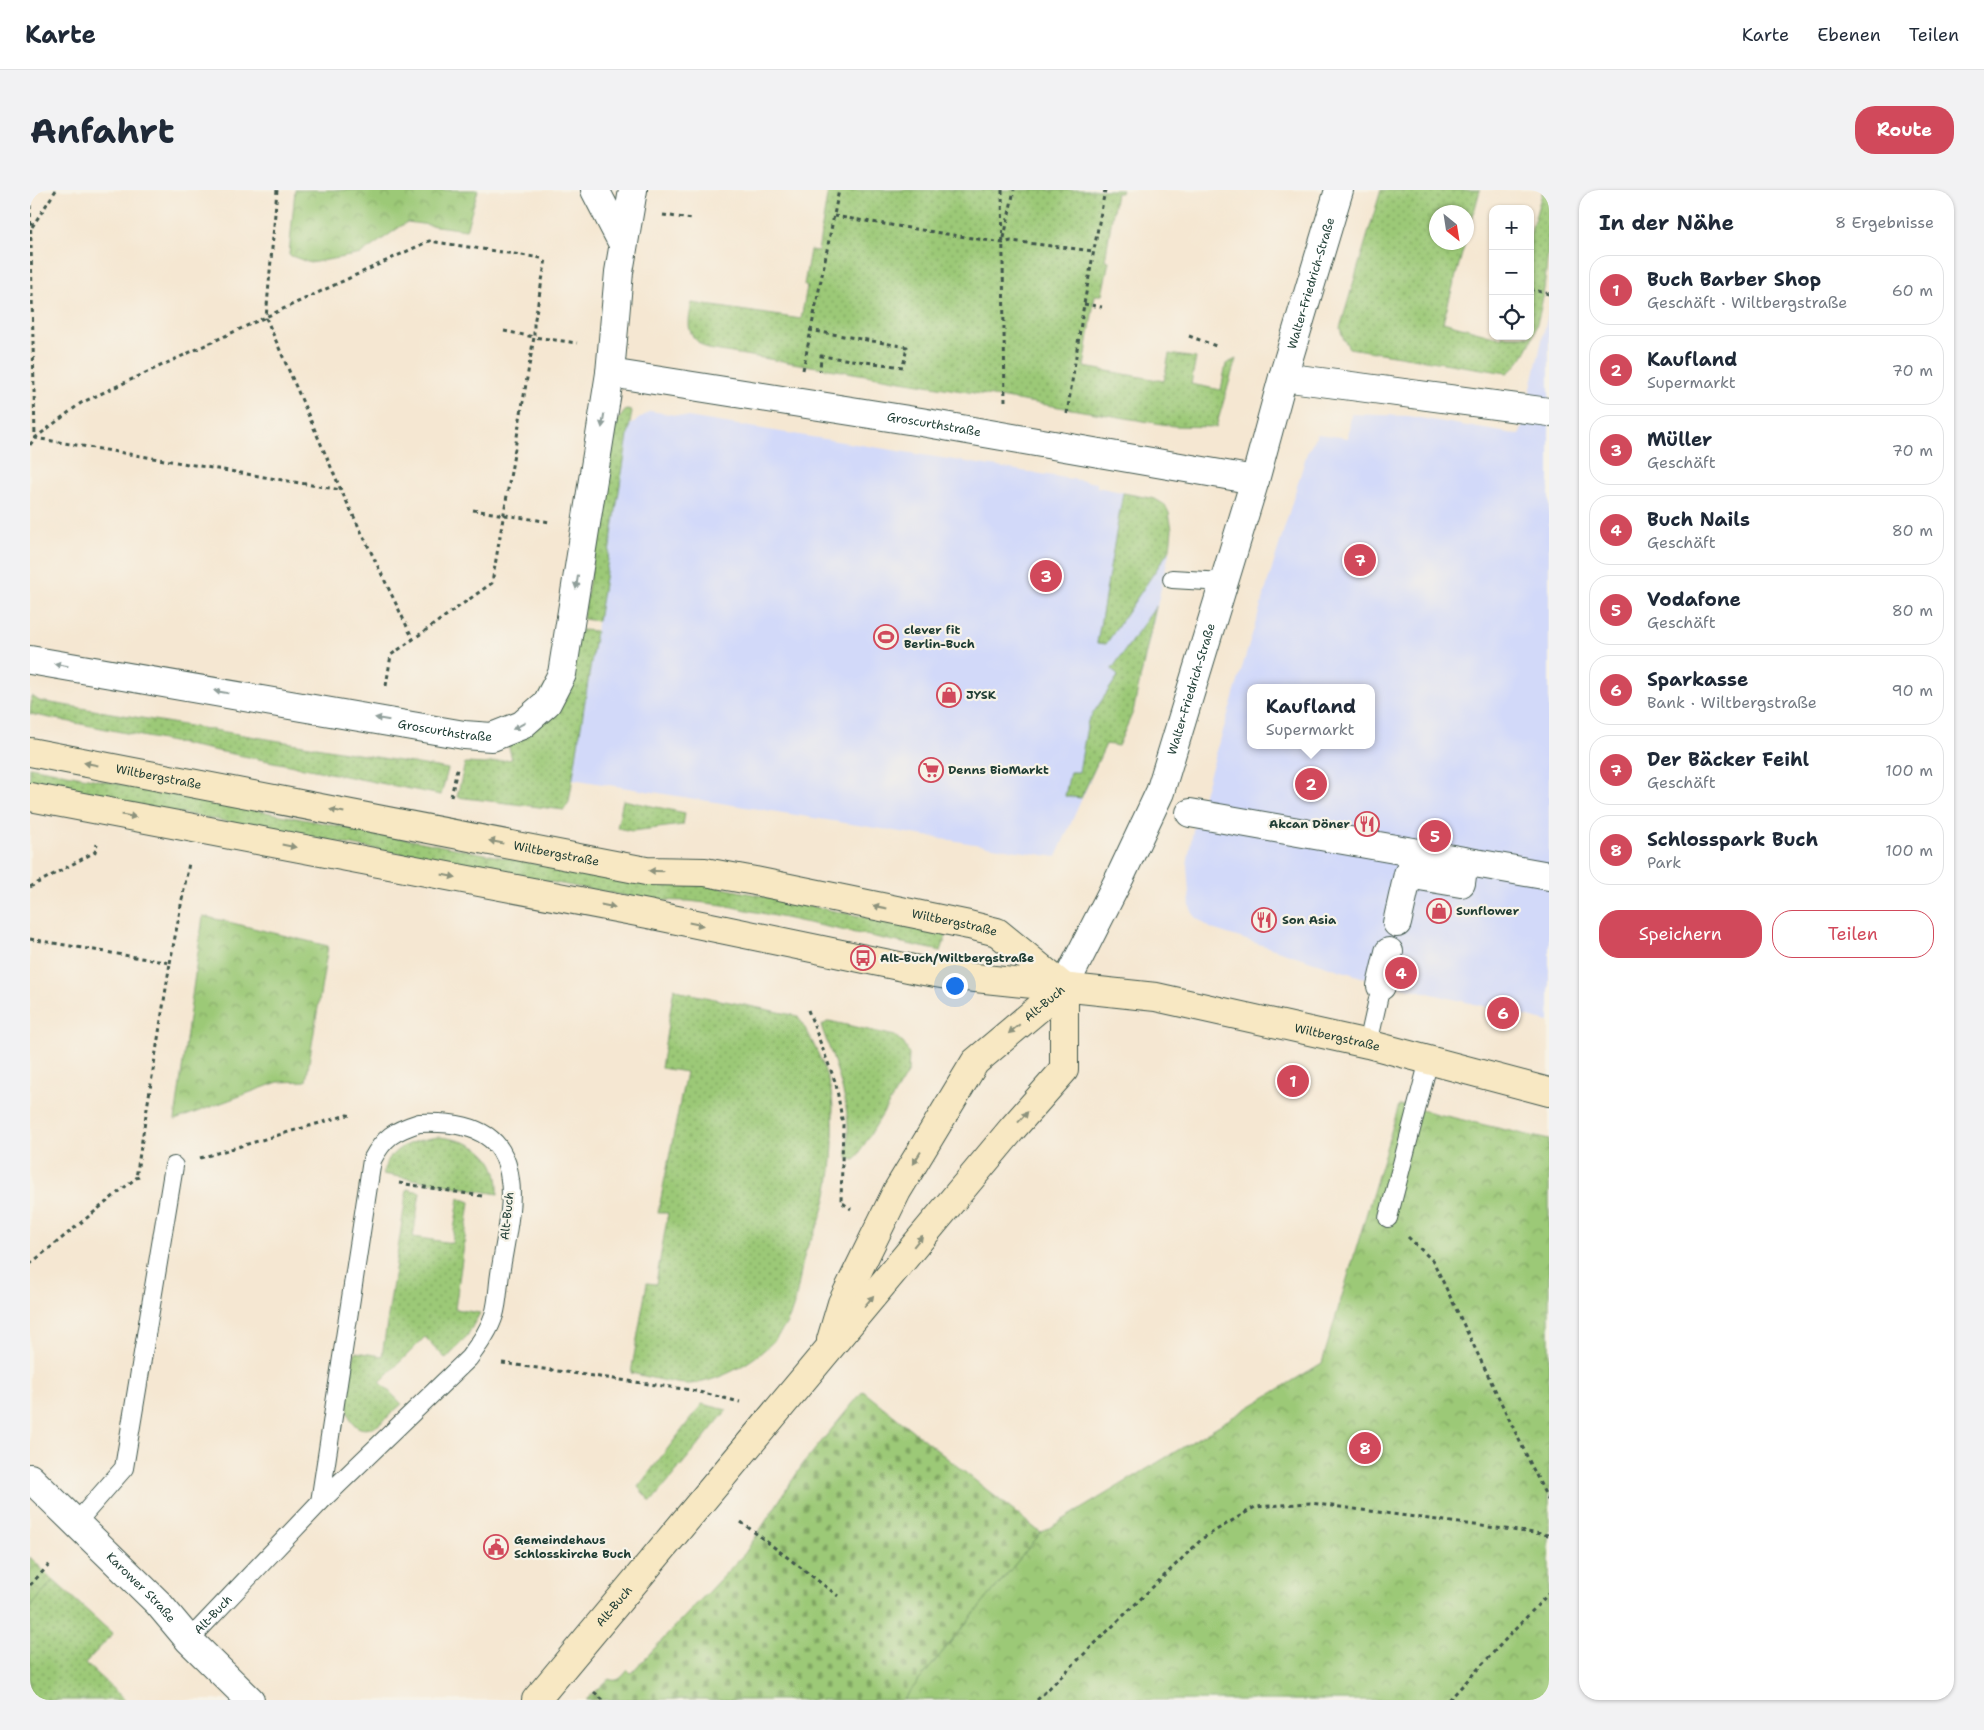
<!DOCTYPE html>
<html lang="de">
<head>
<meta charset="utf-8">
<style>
	:root { --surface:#fff; --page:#f2f2f3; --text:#1f2937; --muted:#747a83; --line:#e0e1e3; --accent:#d1495b }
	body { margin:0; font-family:"Shantell Sans",sans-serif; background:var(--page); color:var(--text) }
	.controls { position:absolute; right:15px; top:15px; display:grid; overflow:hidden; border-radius:10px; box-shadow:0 1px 4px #0004 }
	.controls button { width:45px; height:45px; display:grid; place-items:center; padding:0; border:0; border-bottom:1px solid var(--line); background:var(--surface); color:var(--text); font:25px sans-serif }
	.compass { position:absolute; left:1399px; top:15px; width:45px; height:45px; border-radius:50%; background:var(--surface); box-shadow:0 1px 4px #0004; rotate:150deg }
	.you { position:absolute; left:924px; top:795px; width:18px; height:18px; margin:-12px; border:4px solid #fff; border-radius:50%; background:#1a73e8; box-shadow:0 0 0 8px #1a73e833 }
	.badge { display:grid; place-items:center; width:32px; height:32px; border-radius:50%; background:var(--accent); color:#fff; font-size:16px; font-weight:700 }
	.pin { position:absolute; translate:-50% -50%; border:2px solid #fff; box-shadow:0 1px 5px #0006 }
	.popup { position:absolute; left:1217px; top:494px; width:128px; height:65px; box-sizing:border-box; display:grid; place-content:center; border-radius:10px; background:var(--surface); filter:drop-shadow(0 1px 4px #0005); font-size:16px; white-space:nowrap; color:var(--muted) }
	.popup b { font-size:19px; color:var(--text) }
	.popup::after { content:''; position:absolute; left:50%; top:100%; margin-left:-10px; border:10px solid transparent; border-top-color:var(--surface) }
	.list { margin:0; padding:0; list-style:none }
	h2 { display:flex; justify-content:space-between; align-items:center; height:65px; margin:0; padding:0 20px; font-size:21px }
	h2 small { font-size:16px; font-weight:400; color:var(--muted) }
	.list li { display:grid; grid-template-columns:32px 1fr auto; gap:15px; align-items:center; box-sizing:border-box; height:70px; margin:0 10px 10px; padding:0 10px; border:1px solid var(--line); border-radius:20px }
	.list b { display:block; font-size:19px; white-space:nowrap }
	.list p { margin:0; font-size:16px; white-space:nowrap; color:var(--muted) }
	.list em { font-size:16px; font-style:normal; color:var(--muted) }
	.actions { display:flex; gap:10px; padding:15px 20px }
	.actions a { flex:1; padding:11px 0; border:1px solid var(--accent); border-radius:20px; text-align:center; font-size:18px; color:var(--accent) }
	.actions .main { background:var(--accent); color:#fff }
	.icon { flex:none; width:28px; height:28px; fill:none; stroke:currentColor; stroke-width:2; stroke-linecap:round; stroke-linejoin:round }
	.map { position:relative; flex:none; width:1519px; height:1510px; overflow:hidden; border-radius:20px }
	header { display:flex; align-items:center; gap:30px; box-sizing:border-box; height:70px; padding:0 25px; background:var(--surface); border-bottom:1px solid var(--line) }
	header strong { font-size:24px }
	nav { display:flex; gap:28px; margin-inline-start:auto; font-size:18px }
	.intro { display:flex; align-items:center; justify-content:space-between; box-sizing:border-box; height:120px; padding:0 30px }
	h1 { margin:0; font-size:35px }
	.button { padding:12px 22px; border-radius:20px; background:var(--accent); color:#fff; font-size:18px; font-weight:700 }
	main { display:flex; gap:30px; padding:0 30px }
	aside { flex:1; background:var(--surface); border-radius:20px; box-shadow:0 1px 4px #0004 }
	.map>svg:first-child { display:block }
</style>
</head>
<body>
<header>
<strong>Karte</strong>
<nav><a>Karte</a><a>Ebenen</a><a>Teilen</a></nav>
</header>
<div class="intro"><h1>Anfahrt</h1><a class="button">Route</a></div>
<main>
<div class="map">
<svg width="1519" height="1510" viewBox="0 0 1519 1510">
	<defs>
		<pattern id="grass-dots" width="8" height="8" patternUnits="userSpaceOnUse" patternTransform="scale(1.25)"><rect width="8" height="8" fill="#9cc977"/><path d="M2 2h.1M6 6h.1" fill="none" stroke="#7fa462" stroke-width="1.8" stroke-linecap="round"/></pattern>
		<pattern id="cemetery-stones" width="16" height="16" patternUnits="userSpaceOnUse" patternTransform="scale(1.25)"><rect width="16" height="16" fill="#9cc977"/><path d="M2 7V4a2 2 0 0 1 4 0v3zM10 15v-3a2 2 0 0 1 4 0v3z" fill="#7fa462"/></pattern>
		<pattern id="park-crowns" width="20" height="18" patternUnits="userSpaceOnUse" patternTransform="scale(1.25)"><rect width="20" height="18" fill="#9cc977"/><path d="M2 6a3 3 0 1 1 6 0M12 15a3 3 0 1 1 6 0" fill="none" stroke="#7fa462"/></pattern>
	</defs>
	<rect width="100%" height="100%" fill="#f7f3e8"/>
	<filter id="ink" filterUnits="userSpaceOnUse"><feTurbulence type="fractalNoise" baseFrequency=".02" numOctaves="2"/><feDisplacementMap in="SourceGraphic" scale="10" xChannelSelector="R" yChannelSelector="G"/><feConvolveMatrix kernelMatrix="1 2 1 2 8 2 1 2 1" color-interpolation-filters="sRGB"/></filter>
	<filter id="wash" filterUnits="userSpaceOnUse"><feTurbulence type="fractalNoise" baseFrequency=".0096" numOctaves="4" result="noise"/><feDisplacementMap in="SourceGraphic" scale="20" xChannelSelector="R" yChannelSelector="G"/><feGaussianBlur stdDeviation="1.12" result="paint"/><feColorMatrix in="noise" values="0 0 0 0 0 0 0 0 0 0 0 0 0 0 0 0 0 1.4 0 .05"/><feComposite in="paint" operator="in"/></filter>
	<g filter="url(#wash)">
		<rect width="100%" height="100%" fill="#f5e7d2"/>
		<!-- built -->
		<g fill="#d2d9f9" fill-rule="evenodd">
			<path d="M1519,120V832L1331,787L1182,739L1165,727L1160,717L1157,675L1163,640L1277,263L1288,244L1318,248L1321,224L1378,226L1490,245ZM1221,498H1341V555H1221Z"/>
			<path d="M620,221L1067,293V297L1125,309L1135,315L1139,323L1142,339L1140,359L1103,522L1088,556L1076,554L1026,667L542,589L599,236Z"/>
		</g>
		<!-- grass -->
		<g fill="url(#grass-dots)" stroke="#5e8356">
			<path d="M798,0H1092L1091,3H1086L1075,70L1079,71L1072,105H1065L1054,177L1134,191L1139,164L1166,168L1161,194L1191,200L1196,174L1206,169L1186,237L1144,236L678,159C656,146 657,136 662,113L771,129L777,97L774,95L780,60L788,61Z"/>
			<path d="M1351,0H1450L1437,48L1436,22H1406V52L1435,53L1413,132L1471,148L1472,146H1500V45L1513,0H1519C1519,51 1519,156 1477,183L1319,158L1313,148L1310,138Z"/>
			<path d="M596,220L602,221L568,431L553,429L586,232Z"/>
			<path d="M1093,303L1125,309L1135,315L1139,323L1142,339L1140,359L1076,454L1067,453Z"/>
			<path d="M1126,416L1103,522L1088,556L1076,554L1051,608L1035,606L1040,582H1049L1058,531L1088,486L1082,479Z"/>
			<path d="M551,440L566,441L539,612L534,620L427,607L435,573L455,574L482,569L478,554Z"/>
			<path d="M2,506L9,511L418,579L411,605L0,524Z"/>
			<path d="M0,577L596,691L673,694L917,744L911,761L693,715L659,711L617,710L0,595Z"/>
			<path d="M593,610L655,623L653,635L602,641L587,638Z"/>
			<path d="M644,798L656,803L768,826C782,850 795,874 801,902C803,910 803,920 803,928C804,964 801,999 789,1033C786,1042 779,1051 776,1060C769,1082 769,1105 760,1126C746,1161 696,1191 660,1194C647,1195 615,1186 601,1183L617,1093L626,1094L627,1087L638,1023H628L656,882L631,878Z"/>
			<path d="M799,831L865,846L874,854L879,864L878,882L825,970L819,969L817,964C823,919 807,878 791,836Z"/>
			<path d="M409,947C445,951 470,964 468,1004L353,984C358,956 385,950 409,947Z"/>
			<path d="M377,999L390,1002L383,1047L422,1053L429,1008L440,1012L425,1119L450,1123L437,1146L416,1169L395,1147L350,1192L372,1214C364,1220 357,1229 348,1235C343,1238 336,1240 330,1238C307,1230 322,1180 325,1162L352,1166Z"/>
			<path d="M672,1214L697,1220L621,1312L608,1297Z"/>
			<path d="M23,1390L83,1444L55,1473L95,1510H0V1418Z"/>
		</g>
		<!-- cemetery -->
		<path fill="url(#cemetery-stones)" stroke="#5e8356" d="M833,1201L1011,1343L873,1510H678L676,1509L556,1510L579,1489C588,1493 592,1487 598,1480L601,1483L715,1363L773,1274Z"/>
		<!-- park -->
		<g fill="url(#park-crowns)" stroke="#5e8356">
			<path d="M265,0H448L436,40L377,32L331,64L280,73L259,65Z"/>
			<path d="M173,726L298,756L276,891L248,892L145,930Z"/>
			<path d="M1369,915L1519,950V1510H873L1011,1343L1292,1173Z"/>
			<path d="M0,1367L23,1390L0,1418Z"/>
		</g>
	</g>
	<g filter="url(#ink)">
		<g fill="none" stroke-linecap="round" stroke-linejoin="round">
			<defs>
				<g id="lane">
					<path d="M1142,389L1194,392"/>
					<path d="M1338,854L1351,796"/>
					<path d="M389,933C417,932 455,934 471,961C476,969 479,981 480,990C484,1016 474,1057 470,1084C468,1097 468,1112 464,1125C459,1141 449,1154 439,1168L290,1312L342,970C354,947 364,941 389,933Z"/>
					<path d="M1358,1028L1399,870"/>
					<path d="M46,1333L94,1278L144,976"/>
					<path id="s1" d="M159,1450L290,1312"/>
				</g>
				<g id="street">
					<path d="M565,0L593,54"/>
					<path id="s2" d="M580,183L891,232L1225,290"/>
					<path d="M1253,187L1519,222"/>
					<path id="s3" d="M0,470L434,545L462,547L492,535L517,513L532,484L580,183L589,82L603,0"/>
					<path d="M1160,623L1519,686"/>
					<path d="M1367,733L1378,684L1431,693L1434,671"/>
					<path d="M1351,796L1359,762"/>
					<path id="s4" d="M1034,797L1090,687L1130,602L1225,290L1253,187L1309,0"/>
					<path id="s5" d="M0,1288L128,1413L159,1450L220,1510"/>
				</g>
				<g id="secondary">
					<path id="s6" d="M0,562L616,681L675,682L725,691L939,735L967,742L1034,797"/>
					<path id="s7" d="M0,607L618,724L888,780L917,785L1126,807L1338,854L1519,902"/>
					<path id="s8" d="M801,1150L812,1113L867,1001L945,872L1034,797"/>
					<path id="s9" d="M506,1510L982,939L1034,880V797"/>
				</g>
			</defs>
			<!-- lane casing -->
			<use href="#lane" stroke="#3f564c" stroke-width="20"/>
			<!-- street casing -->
			<use href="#street" stroke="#3f564c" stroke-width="30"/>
			<!-- secondary casing -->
			<use href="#secondary" stroke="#3f564c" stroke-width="30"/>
			<!-- path -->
			<g stroke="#3f564c" stroke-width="3" stroke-dasharray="4 4" stroke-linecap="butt">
				<path d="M247,0L236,128L311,300L383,449"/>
				<path d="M972,0L975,211"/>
				<path d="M0,7L5,248L311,300"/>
				<path d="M633,25L662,29"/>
				<path d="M804,26L973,53L981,51L1063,61"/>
				<path d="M2,37L26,0"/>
				<path d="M974,48L984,0"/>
				<path d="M1500,99L1519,104"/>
				<path d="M1054,114L1072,117"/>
				<path d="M779,140L877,157L873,177L791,166L790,181"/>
				<path d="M474,141L504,147V134L516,69"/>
				<path d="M1159,146L1186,156"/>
				<path d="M773,180L809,0"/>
				<path d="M1037,224L1054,114L1075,0"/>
				<path d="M0,255L5,248L51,213L399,51L511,68"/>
				<path d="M443,320L520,332"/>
				<path d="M356,496L361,465L462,393L504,147L547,153"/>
				<path d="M421,607L427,579"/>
				<path d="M0,697L65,662L67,654"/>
				<path d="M0,749L140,773L106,988"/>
				<path d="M140,773L159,673"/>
				<path d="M778,820L806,894L813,935L811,1012L821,1019"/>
				<path d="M170,968L317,925L323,926"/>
				<path d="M369,993L452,1006"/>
				<path d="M1378,1047L1403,1071L1519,1312"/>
				<path d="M0,1074L106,988L112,986"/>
				<path d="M472,1173L661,1200L710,1212"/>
				<path d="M711,1332L808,1406"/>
				<path d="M0,1395L20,1374"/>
				<path d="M564,1502L573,1510"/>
				<path d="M1007,1510L1173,1348L1225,1317L1280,1313L1519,1345"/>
				<path d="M1419,1510L1519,1403"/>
			</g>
			<!-- lane -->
			<use href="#lane" stroke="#fff" stroke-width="18"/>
			<!-- street -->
			<use href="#street" stroke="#fff" stroke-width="28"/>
			<!-- secondary -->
			<use href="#secondary" stroke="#f8e8c3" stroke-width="28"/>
		</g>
		<!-- one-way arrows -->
		<defs><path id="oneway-solid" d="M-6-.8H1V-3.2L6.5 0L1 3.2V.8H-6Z" transform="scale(1.25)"/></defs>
		<g fill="#8f9e9a">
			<use href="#oneway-solid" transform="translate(573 231) rotate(99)"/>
			<use href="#oneway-solid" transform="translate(547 392) rotate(99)"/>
			<use href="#oneway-solid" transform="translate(31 475) rotate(-170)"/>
			<use href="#oneway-solid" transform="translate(191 502) rotate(-170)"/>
			<use href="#oneway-solid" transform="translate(352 529) rotate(-170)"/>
			<use href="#oneway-solid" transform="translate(489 536) rotate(152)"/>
		</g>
		<g fill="#8c927c">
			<use href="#oneway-solid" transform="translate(61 574) rotate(-169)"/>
			<use href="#oneway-solid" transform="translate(307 621) rotate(-169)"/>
			<use href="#oneway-solid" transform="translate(99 626) rotate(11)"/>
			<use href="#oneway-solid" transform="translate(466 652) rotate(-169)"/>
			<use href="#oneway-solid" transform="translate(259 656) rotate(11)"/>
			<use href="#oneway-solid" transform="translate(626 681) rotate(-179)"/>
			<use href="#oneway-solid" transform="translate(419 686) rotate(11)"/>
			<use href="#oneway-solid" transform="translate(578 716) rotate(11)"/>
			<use href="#oneway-solid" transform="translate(850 717) rotate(-168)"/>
			<use href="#oneway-solid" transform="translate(666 734) rotate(12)"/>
			<use href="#oneway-solid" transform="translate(984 839) rotate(140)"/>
			<use href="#oneway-solid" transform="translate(993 927) rotate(-48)"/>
			<use href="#oneway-solid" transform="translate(887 968) rotate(121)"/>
			<use href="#oneway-solid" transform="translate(888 1051) rotate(-51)"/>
			<use href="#oneway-solid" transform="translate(839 1111) rotate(-50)"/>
		</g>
	</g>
	<!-- icons -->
	<defs>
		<symbol id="stadium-ring" viewBox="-11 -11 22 22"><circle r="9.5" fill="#f7f3e8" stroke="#d1495b" stroke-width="1.5"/><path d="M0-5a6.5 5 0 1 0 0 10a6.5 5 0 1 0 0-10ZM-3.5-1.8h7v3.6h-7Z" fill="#d1495b"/></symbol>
		<symbol id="shop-ring" viewBox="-11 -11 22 22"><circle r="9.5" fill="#f7f3e8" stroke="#d1495b" stroke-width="1.5"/><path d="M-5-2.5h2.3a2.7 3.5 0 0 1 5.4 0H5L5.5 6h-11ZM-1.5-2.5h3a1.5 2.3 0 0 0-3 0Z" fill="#d1495b"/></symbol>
		<symbol id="supermarket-ring" viewBox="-11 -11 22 22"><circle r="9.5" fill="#f7f3e8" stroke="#d1495b" stroke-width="1.5"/><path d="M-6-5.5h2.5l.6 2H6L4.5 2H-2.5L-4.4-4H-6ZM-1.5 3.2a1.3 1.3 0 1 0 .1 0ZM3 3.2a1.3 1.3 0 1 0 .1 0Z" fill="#d1495b"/></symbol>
		<symbol id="restaurant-ring" viewBox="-11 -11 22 22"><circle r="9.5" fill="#f7f3e8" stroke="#d1495b" stroke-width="1.5"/><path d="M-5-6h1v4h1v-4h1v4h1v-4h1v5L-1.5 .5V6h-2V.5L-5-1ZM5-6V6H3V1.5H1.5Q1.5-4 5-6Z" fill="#d1495b"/></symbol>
		<symbol id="bus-ring" viewBox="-11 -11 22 22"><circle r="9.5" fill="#f7f3e8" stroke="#d1495b" stroke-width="1.5"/><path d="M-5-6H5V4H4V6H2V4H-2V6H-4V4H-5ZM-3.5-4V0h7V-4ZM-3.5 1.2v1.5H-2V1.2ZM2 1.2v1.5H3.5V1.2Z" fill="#d1495b"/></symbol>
		<symbol id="civic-ring" viewBox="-11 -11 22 22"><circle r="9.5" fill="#f7f3e8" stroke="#d1495b" stroke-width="1.5"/><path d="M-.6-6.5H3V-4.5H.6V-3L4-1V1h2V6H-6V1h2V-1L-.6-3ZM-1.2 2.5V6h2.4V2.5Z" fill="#d1495b"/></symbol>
	</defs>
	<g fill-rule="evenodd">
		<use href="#stadium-ring" x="842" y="433" width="28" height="28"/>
		<use href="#shop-ring" x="905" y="491" width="28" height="28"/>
		<use href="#supermarket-ring" x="887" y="566" width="28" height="28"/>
		<use href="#restaurant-ring" x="1323" y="620" width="28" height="28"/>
		<use href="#shop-ring" x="1395" y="707" width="28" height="28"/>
		<use href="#restaurant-ring" x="1220" y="716" width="28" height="28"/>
		<use href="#bus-ring" x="819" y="754" width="28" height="28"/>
		<use href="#civic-ring" x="452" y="1343" width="28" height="28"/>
	</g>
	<g text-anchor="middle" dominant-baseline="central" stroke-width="4.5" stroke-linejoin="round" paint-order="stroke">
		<!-- street labels -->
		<g font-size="12" fill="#1f3d34" stroke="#f7f3e8">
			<text stroke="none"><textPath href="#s4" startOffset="748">Walter-Friedrich-Straße</textPath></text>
			<text stroke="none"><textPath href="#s2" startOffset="328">Groscurthstraße</textPath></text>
			<text stroke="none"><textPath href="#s4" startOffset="325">Walter-Friedrich-Straße</textPath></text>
			<text stroke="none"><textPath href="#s3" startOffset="421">Groscurthstraße</textPath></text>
			<text stroke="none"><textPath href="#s6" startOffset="131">Wiltbergstraße</textPath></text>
			<text stroke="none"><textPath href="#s6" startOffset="536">Wiltbergstraße</textPath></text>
			<text stroke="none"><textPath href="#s6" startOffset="941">Wiltbergstraße</textPath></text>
			<text stroke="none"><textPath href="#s8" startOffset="405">Alt-Buch</textPath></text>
			<text stroke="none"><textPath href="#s7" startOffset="1330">Wiltbergstraße</textPath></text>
			<text transform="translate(477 1026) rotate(-84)">Alt-Buch</text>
			<text stroke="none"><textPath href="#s5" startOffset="156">Karower Straße</textPath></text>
			<text stroke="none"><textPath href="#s9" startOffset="122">Alt-Buch</textPath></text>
			<text stroke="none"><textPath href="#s1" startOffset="35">Alt-Buch</textPath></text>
		</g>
		<!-- poi labels -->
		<g font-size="12" font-weight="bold" fill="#1f3d34" stroke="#f7f3e8" text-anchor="start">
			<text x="874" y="440">clever fit<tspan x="874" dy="14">Berlin-Buch</tspan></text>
			<text x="936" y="505">JYSK</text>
			<text x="918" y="580">Denns BioMarkt</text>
			<text x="1320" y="634" text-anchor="end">Akcan Döner</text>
			<text x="1426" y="721">Sunflower</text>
			<text x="1252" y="730">Son Asia</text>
			<text x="850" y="768">Alt-Buch/Wiltbergstraße</text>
			<text x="484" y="1350">Gemeindehaus<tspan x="484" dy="14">Schlosskirche Buch</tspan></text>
		</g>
	</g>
</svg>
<div class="controls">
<button>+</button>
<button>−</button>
<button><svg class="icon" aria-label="locate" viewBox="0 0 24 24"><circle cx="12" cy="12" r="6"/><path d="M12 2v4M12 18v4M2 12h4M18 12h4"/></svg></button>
</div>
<svg class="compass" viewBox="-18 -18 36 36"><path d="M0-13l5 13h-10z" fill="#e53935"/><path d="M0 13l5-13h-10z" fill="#747a83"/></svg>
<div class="you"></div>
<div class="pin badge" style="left:1263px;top:891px">1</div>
<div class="pin badge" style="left:1281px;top:594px">2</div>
<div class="popup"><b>Kaufland</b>Supermarkt</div>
<div class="pin badge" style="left:1016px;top:386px">3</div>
<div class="pin badge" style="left:1371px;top:783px">4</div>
<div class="pin badge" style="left:1405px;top:646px">5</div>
<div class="pin badge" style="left:1473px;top:823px">6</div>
<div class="pin badge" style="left:1330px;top:370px">7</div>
<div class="pin badge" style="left:1335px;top:1258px">8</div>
</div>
<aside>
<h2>In der Nähe<small>8 Ergebnisse</small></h2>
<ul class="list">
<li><span class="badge">1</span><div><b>Buch Barber Shop</b><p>Geschäft · Wiltbergstraße</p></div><em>60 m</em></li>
<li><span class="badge">2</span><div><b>Kaufland</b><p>Supermarkt</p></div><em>70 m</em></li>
<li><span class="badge">3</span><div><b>Müller</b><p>Geschäft</p></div><em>70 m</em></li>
<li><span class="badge">4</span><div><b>Buch Nails</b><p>Geschäft</p></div><em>80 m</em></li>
<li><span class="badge">5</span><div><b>Vodafone</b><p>Geschäft</p></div><em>80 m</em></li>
<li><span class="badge">6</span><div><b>Sparkasse</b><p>Bank · Wiltbergstraße</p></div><em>90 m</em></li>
<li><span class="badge">7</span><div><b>Der Bäcker Feihl</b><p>Geschäft</p></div><em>100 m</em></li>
<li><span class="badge">8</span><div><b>Schlosspark Buch</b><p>Park</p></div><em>100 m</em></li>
</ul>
<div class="actions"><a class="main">Speichern</a><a>Teilen</a></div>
</aside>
</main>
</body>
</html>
